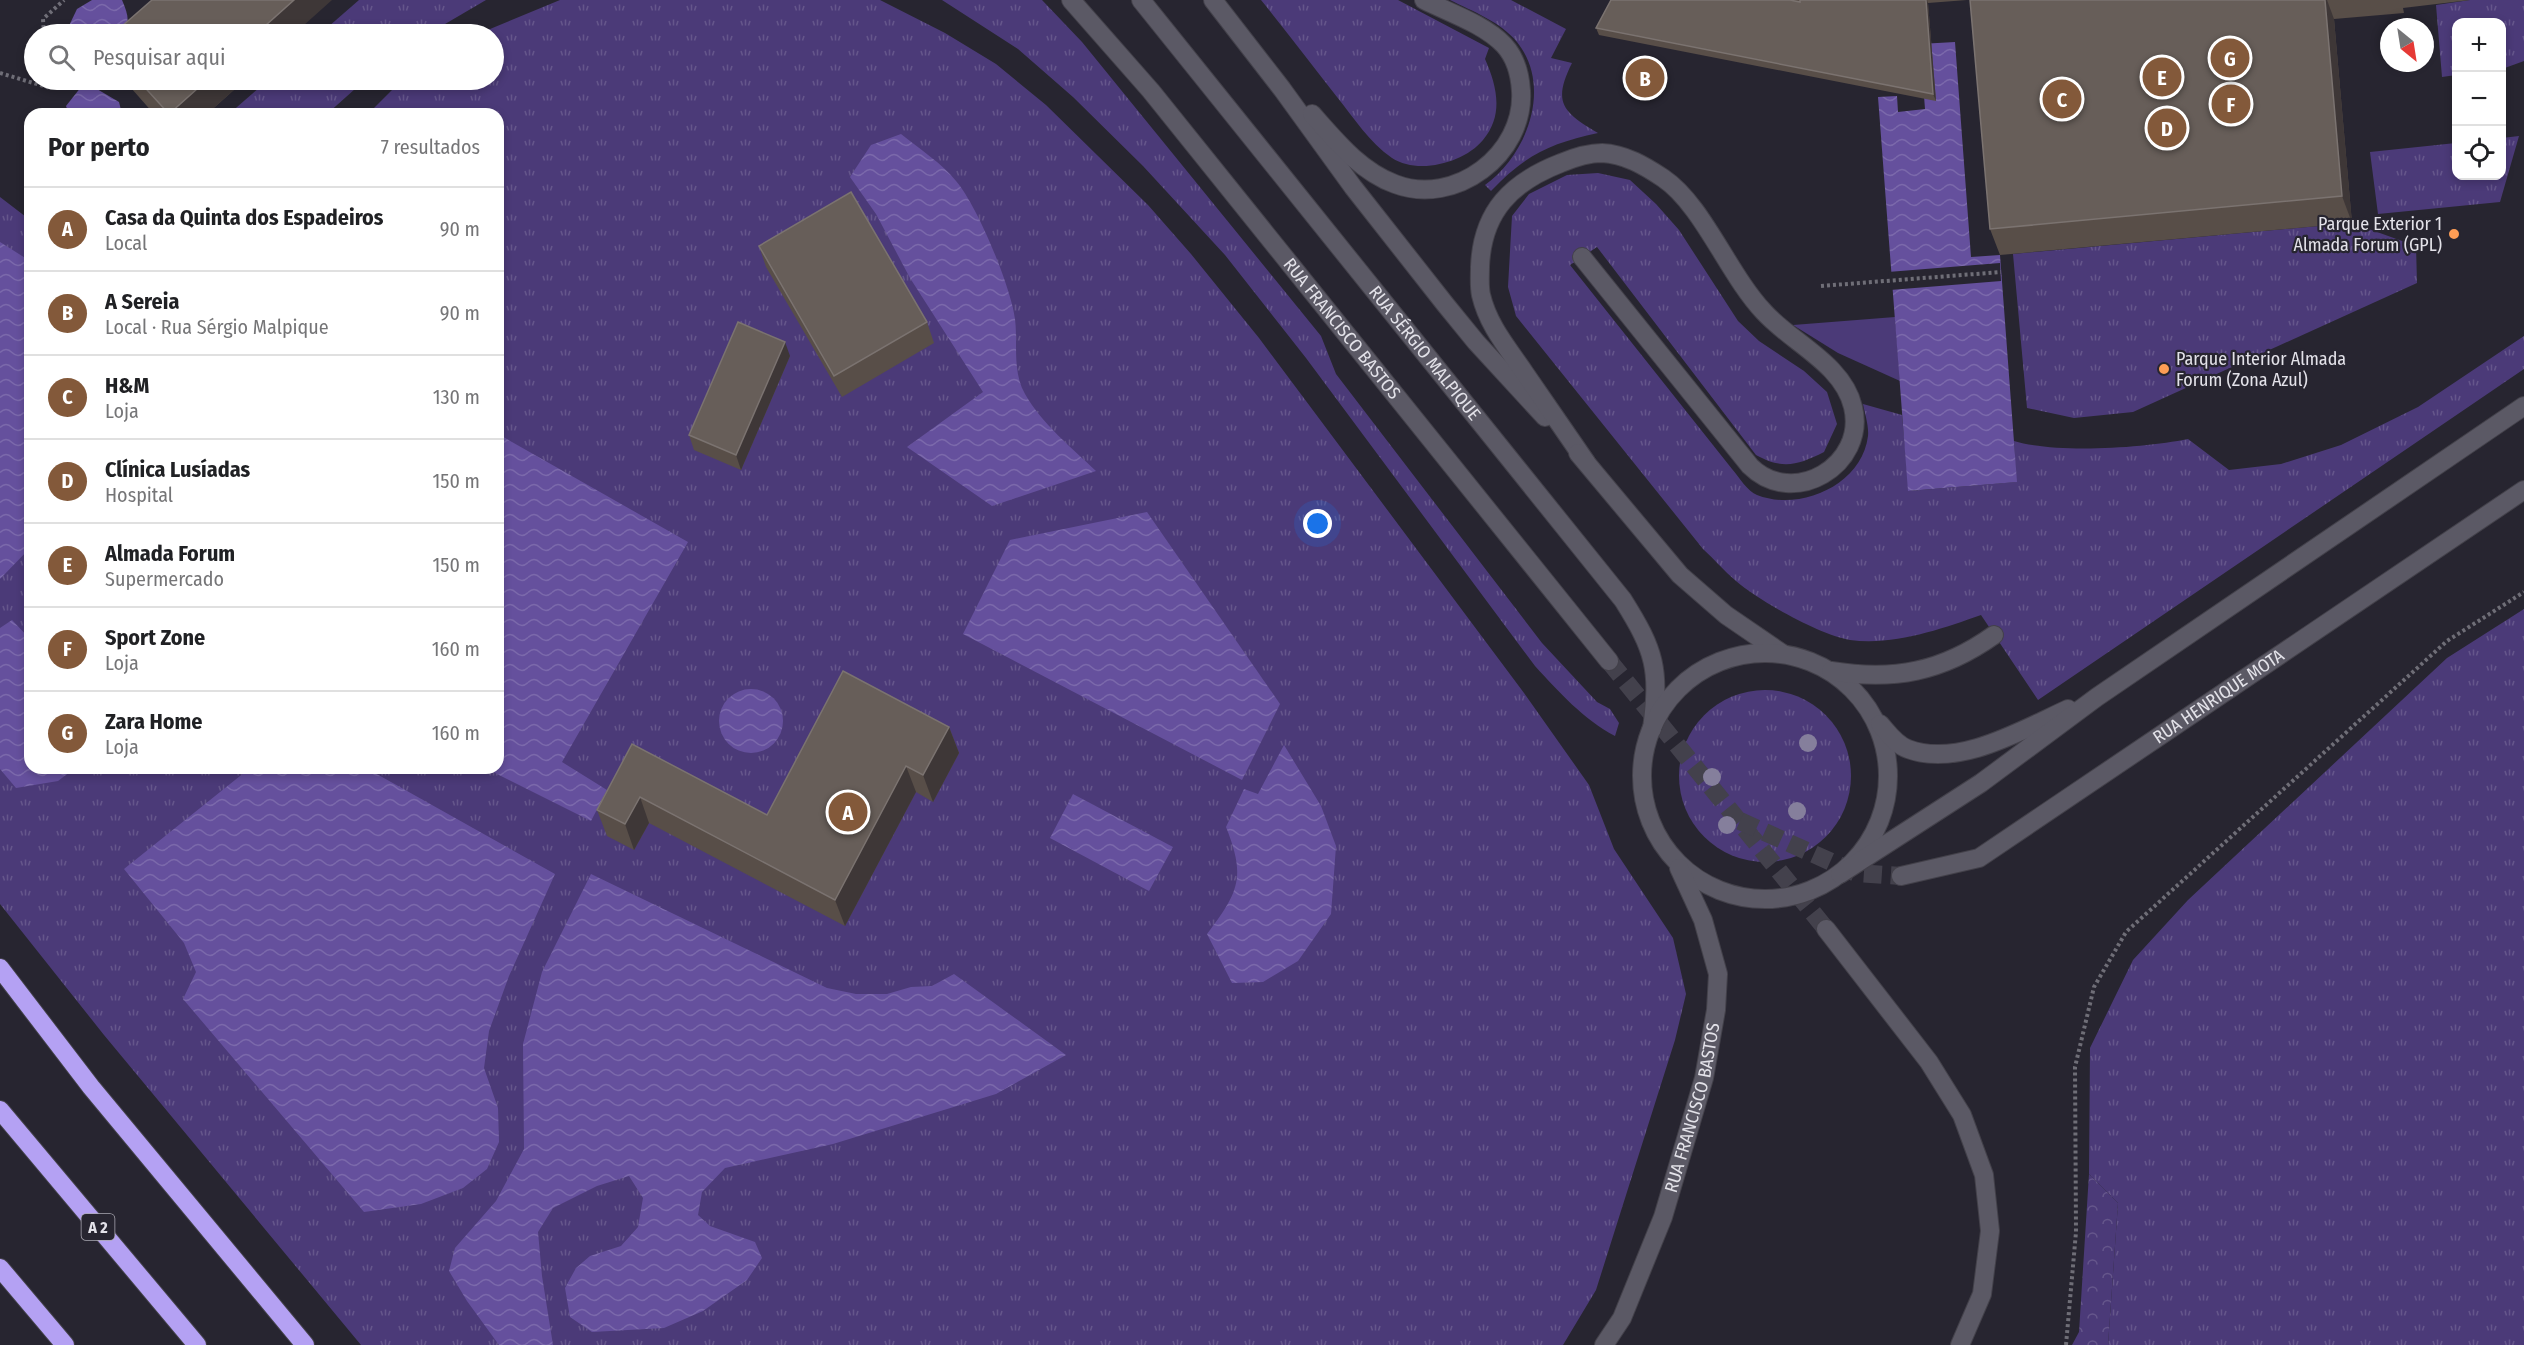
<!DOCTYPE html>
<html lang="pt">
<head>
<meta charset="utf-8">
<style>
	:root { --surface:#fff; --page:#f6f6f6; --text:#202124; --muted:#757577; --line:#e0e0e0; --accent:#83593a }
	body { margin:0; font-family:"Fira Sans Condensed",sans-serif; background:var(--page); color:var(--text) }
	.controls { position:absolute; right:18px; top:18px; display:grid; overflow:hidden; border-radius:12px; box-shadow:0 3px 9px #0003 }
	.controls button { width:54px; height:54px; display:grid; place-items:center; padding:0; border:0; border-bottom:2px solid var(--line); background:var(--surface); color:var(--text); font:30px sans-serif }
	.compass { position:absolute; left:2380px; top:18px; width:54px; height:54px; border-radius:50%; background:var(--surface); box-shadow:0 3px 9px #0003; rotate:150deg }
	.you { position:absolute; left:1318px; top:524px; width:21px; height:21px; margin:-15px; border:4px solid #fff; border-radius:50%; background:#1a73e8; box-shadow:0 0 0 9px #1a73e833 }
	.badge { display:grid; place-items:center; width:39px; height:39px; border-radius:50%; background:var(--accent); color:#fff; font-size:20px; font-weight:700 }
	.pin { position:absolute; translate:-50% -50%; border:3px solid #fff; box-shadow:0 2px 6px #0006 }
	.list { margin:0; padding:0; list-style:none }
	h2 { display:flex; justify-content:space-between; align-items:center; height:78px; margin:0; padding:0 24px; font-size:26px }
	h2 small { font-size:20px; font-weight:400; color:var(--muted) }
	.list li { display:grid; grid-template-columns:39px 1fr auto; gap:18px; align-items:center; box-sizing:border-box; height:84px; padding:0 24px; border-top:2px solid var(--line) }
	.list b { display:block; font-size:22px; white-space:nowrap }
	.list p { margin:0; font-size:20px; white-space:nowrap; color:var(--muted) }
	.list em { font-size:20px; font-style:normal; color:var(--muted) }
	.icon { flex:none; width:33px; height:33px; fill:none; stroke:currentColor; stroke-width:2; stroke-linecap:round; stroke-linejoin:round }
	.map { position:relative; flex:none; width:2524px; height:1345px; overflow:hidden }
	.search { position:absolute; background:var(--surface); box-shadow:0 3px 9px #0003; left:24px; top:24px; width:480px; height:66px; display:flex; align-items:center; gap:15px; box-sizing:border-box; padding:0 21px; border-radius:33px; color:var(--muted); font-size:22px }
	.panel { position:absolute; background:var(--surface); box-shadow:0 3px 9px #0003; left:24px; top:108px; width:480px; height:666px; border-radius:18px }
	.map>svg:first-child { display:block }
</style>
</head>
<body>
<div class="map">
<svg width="2524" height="1345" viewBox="0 0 2524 1345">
	<defs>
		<pattern id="grass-tufts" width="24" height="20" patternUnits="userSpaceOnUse" patternTransform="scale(1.5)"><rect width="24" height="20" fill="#4b3a78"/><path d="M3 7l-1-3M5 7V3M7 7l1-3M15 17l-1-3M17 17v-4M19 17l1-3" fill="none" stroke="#65568b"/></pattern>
		<pattern id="forest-crowns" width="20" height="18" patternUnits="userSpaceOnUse" patternTransform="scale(1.5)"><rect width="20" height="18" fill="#4b3a78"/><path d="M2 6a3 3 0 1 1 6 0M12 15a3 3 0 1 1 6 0" fill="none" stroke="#65568b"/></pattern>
		<pattern id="water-waves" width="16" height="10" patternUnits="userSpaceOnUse" patternTransform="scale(1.5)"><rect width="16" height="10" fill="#65509d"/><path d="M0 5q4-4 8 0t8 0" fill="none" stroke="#7b69ab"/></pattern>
	</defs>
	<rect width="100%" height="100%" fill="#272530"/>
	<!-- grass -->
	<g fill="url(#grass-tufts)">
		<path d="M359,0H486L428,34H320Z"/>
		<path d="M560,0H880L945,33L996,64L1046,105L1148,205L1191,254L1259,338L1524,693L1589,785L1614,849L1673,938L1686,994L1675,1040L1596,1290L1563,1345H361L104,1035L0,904V197L30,220V768H498V114H368L402,80H494V34H478Z"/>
		<path d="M942,0H1042L1082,42L1321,336L1336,374L1542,643L1597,702L1610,709L1619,723L1615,736C1583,719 1559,692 1535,666L1306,358L1225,255L1143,166L1073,97L1018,49Z"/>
		<path d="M1261,0H1398L1489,48L1485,59C1497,86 1504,115 1483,140C1464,163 1418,175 1392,158C1369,142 1354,118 1337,97C1312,65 1287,32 1261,0Z"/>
		<path d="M1450,0H1511L1566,29L1551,58L1572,63C1552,103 1563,112 1598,133C1551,143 1525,155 1491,191L1485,185C1527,155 1553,87 1517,42C1501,22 1472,11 1450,0Z"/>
		<path d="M2470,0H2524V61L2502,69V22H2456V75L2442,77L2436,5Z"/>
		<path d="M268,80H365L327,114H229Z"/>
		<path d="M2519,136L2500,202L2378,214L2370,152L2456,143V176H2502V138Z"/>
		<path d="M1598,173L1630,180L1656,204L1679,230L1738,321L1759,341L1804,371L1827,392L1837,424L1824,452C1798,465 1783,470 1756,455L1597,247L1570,265L1732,469C1739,477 1748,492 1757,495C1800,512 1862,485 1868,436C1869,426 1865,414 1863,404L1902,415L1909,491L2016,482L2014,441C2056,454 2144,448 2188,439L2229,470L2281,464L2341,445L2418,407L2524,336V369L2038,700L1981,615C1941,629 1894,646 1850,640C1820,635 1759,601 1736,581C1724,571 1714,559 1703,549L1516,316L1508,287L1512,216L1529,194L1567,175Z"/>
		<path d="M2352,223L2416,246L2417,283L2133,412L2074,418L2027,408L2013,254Z"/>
		<path d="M2524,609V1345H2108L2118,1203L2089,1174L2090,1048L2133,960L2188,900L2447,658Z"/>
		<circle cx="1765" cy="776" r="86"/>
	</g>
	<!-- forest -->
	<path fill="url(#forest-crowns)" d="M2089,1174L2118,1203L2108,1345H2072L2079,1332Z"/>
	<!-- garden -->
	<path fill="#4b3a78" d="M1895,317L1900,381L1838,353L1793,325Z"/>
	<!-- water -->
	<g fill="url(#water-waves)">
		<path d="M92,0H122C127,12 132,24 121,34H71L67,30L77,9Z"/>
		<path d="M1955,42L1971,257L2000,255L2017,482L1908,491L1878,97L1897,96L1898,112L1925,109L1920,44Z"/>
		<path d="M85,82L119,102L122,114H69L66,106Z"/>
		<path d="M901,134C918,148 943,164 956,181C977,205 1011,287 1015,319C1018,344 1012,371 1025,394C1042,424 1072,448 1096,471L992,506L907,447L983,392L910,278L876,214L850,177L871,145Z"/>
		<path d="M0,242L30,261V548L0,579Z"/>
		<path d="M498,434L688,542L562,762L607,790L591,821L485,768H498Z"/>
		<path d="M1147,512L1280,704L1242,780L963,634L1010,540Z"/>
		<path d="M12,620L30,639V768H75L58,781L16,788L0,769V628Z"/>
		<circle cx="751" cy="721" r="32"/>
		<path d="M1284,745L1321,806L1336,846L1331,914L1298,961L1263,982L1232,983L1207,934C1239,892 1246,877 1226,827L1244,789L1258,794Z"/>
		<path d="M250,768H366L555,874L509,976L489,1031L484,1068L498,1108L499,1142L487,1169L463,1188L421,1204L364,1212L183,999L196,972L184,943L124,869Z"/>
		<path d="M1073,794L1173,847L1149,891L1050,838Z"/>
		<path d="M591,874L827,988L856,994H887L911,987L932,986L954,974L1066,1055L996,1094L833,1144L725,1168L702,1192L698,1215L710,1226L755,1242L762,1258L747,1280L703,1311L664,1328L592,1332L570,1317L565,1288L576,1268L590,1256L621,1246L638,1227L643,1198L629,1176L597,1186L553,1208L538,1232L542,1276L553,1345H499L467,1301L449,1271L455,1248L496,1201L524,1149L523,1044L542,972Z"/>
	</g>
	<!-- pier -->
	<path fill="#272530" d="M2000,263L2001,281L1890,290L1888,272Z"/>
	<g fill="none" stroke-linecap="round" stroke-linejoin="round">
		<!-- minor-tunnel -->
		<g stroke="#43414c" stroke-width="18" stroke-dasharray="18 9" stroke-linecap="butt">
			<path d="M1609,661L1826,929"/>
			<path d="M1740,821L1856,873L1901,876"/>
		</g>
		<defs>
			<g id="minor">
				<path id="s1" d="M1071,0L1151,91L1609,661"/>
				<path id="s2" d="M1141,0L1623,600C1655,651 1660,669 1652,729"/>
				<path d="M1213,0L1282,89L1353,187L1445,304L1476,342L1545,417"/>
				<path d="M1312,114C1336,141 1360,171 1395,184C1455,207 1525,154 1521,91C1520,74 1516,58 1504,45C1484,24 1450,13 1424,0"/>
				<path d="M1582,257L1750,466C1793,509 1867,465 1853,407C1843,364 1792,343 1764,312C1728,274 1703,205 1663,178C1645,166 1625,154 1602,153C1589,153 1573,158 1561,163C1512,182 1482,211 1480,267C1480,276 1479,286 1481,295C1488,325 1507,347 1524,372C1545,402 1565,432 1586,462"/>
				<path d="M1578,453L1680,575L1726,615L1783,654"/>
				<circle cx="1765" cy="776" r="123"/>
				<path d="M1831,671C1894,681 1942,672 1994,635"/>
				<path d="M1880,724C1888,733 1896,745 1908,749C1958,768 2022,730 2068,709"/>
				<path d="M1840,874L1981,783L2097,697L2524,406"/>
				<path id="s3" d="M1901,876L1979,858L2524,490"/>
				<path d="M1826,929L1929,1062L1962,1115L1984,1175L1990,1231L1982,1294L1960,1345"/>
				<path id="s4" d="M1604,1345L1622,1318L1663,1217L1704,1078L1716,1010L1718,974L1703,920L1679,868"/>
			</g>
			<g id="highway">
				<path d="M0,968L91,1087L305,1345"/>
				<path d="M0,1110L197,1345"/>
				<path d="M0,1268L65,1345"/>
			</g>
		</defs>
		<!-- minor casing -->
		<use href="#minor" stroke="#43414a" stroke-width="20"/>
		<!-- highway casing -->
		<use href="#highway" stroke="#43414a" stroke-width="20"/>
		<!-- path -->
		<g stroke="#6f6e77" stroke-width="4" stroke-dasharray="3 3" stroke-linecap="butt">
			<path d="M44,34L43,19L64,0"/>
			<path d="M0,73L50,88L49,80"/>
			<path d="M1821,286L2001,272"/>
			<path d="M2066,1345L2076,1232L2075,1067L2094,987L2126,932L2447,641L2524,592"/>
		</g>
		<!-- minor -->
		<use href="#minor" stroke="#5b5965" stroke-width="18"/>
		<!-- highway -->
		<use href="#highway" stroke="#b4a1f3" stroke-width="18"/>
	</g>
	<!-- trees -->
	<g fill="#857f9c">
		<circle cx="1808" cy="743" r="9"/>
		<circle cx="1712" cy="777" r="9"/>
		<circle cx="1797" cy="811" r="9"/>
		<circle cx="1727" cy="825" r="9"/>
	</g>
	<!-- wall -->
	<g fill="#584e48">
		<path d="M1611,0H1967L1928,3L1936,101L1599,35L1596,28Z"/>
		<path d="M1970,0H2470L2403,8L2404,13L2334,19L2352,223L2000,255L1990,229Z"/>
		<path d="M124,80H245L207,114H154Z"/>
		<path d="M759,246L927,322L934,343L842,397L766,267Z"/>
		<path d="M790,356L741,470L694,450L689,435Z"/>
		<path d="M949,727L959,753L933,802L916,792L845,926L649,823L634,850L607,836L597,810L632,744L767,815Z"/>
	</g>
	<!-- shaded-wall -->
	<g fill="#3e3737">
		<path d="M294,0H332L294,34H256Z"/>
		<path d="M1926,0H1927L1928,3L1936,101L1933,94Z"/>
		<path d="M2325,0H2327L2334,19L2352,223L2342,196Z"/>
		<path d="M207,80H245L207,114H169Z"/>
		<path d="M785,342L790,356L741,470L736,455Z"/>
		<path d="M949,727L959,753L933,802L923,775Z"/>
		<path d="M906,766L916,792L845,926L835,900Z"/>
		<path d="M640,797L649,823L634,850L625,824Z"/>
	</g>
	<!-- building -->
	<g fill="#675e59" stroke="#7b7370" stroke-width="1.5">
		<path d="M152,0H294L256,34H113Z"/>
		<path d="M1611,0H1790L1800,2V0H1926L1933,94L1596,28Z"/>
		<path d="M1970,0H2325L2342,196L1990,229Z"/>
		<path d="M138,80H207L169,114Z"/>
		<path d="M851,192L927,322L834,376L759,246Z"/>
		<path d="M738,322L785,342L736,455L689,435Z"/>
		<path d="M843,671L949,727L923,775L906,766L835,900L640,797L625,824L597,810L632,744L767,815Z"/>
	</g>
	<!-- markers -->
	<g fill="#fd9d55" stroke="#272530" stroke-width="2">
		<circle cx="2454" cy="234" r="6"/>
		<circle cx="2164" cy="369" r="6"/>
	</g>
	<g text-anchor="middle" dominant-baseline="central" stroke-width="4.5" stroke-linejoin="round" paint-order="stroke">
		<!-- shield labels -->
		<rect fill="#272530" stroke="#aba9b2" stroke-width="1.5" x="81.5" y="1214" width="33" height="26" rx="4.5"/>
		<g font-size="16" font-weight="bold" fill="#e3e2e9">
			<text x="98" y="1227">A 2</text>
		</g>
		<!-- poi labels -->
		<g font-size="18" fill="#e3e2e9" stroke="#272530" text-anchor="end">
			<text x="2442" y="224">Parque Exterior 1<tspan x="2442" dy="21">Almada Forum (GPL)</tspan></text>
			<text x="2176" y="359" text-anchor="start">Parque Interior Almada<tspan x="2176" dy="21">Forum (Zona Azul)</tspan></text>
		</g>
		<!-- street labels -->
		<g font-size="18" fill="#e3e2e9" stroke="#272530">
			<text stroke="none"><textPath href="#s1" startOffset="426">RUA FRANCISCO BASTOS</textPath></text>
			<text stroke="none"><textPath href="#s2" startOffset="453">RUA SÉRGIO MALPIQUE</textPath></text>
			<text stroke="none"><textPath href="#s3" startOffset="369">RUA HENRIQUE MOTA</textPath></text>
			<text stroke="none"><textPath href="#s4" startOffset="255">RUA FRANCISCO BASTOS</textPath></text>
		</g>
	</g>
</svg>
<div class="controls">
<button>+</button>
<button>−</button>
<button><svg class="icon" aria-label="locate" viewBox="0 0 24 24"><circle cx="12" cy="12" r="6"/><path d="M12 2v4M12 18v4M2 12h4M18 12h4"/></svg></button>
</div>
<svg class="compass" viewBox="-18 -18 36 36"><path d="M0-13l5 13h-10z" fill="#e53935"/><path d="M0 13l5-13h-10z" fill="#757577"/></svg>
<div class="you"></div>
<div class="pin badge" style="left:848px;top:812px">A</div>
<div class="pin badge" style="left:1645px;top:78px">B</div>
<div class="pin badge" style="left:2062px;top:99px">C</div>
<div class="pin badge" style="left:2167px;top:128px">D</div>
<div class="pin badge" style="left:2162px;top:77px">E</div>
<div class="pin badge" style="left:2231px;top:104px">F</div>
<div class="pin badge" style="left:2230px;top:58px">G</div>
<div class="search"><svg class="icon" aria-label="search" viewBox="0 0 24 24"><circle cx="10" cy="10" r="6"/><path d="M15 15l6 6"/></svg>Pesquisar aqui</div>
<section class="panel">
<h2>Por perto<small>7 resultados</small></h2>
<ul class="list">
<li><span class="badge">A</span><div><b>Casa da Quinta dos Espadeiros</b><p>Local</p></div><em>90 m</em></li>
<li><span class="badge">B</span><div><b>A Sereia</b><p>Local · Rua Sérgio Malpique</p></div><em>90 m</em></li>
<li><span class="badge">C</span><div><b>H&amp;M</b><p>Loja</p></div><em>130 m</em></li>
<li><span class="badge">D</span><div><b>Clínica Lusíadas</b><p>Hospital</p></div><em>150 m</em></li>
<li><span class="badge">E</span><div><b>Almada Forum</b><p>Supermercado</p></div><em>150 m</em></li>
<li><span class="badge">F</span><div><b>Sport Zone</b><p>Loja</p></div><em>160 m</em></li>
<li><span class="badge">G</span><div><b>Zara Home</b><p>Loja</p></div><em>160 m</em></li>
</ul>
</section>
</div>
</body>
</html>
